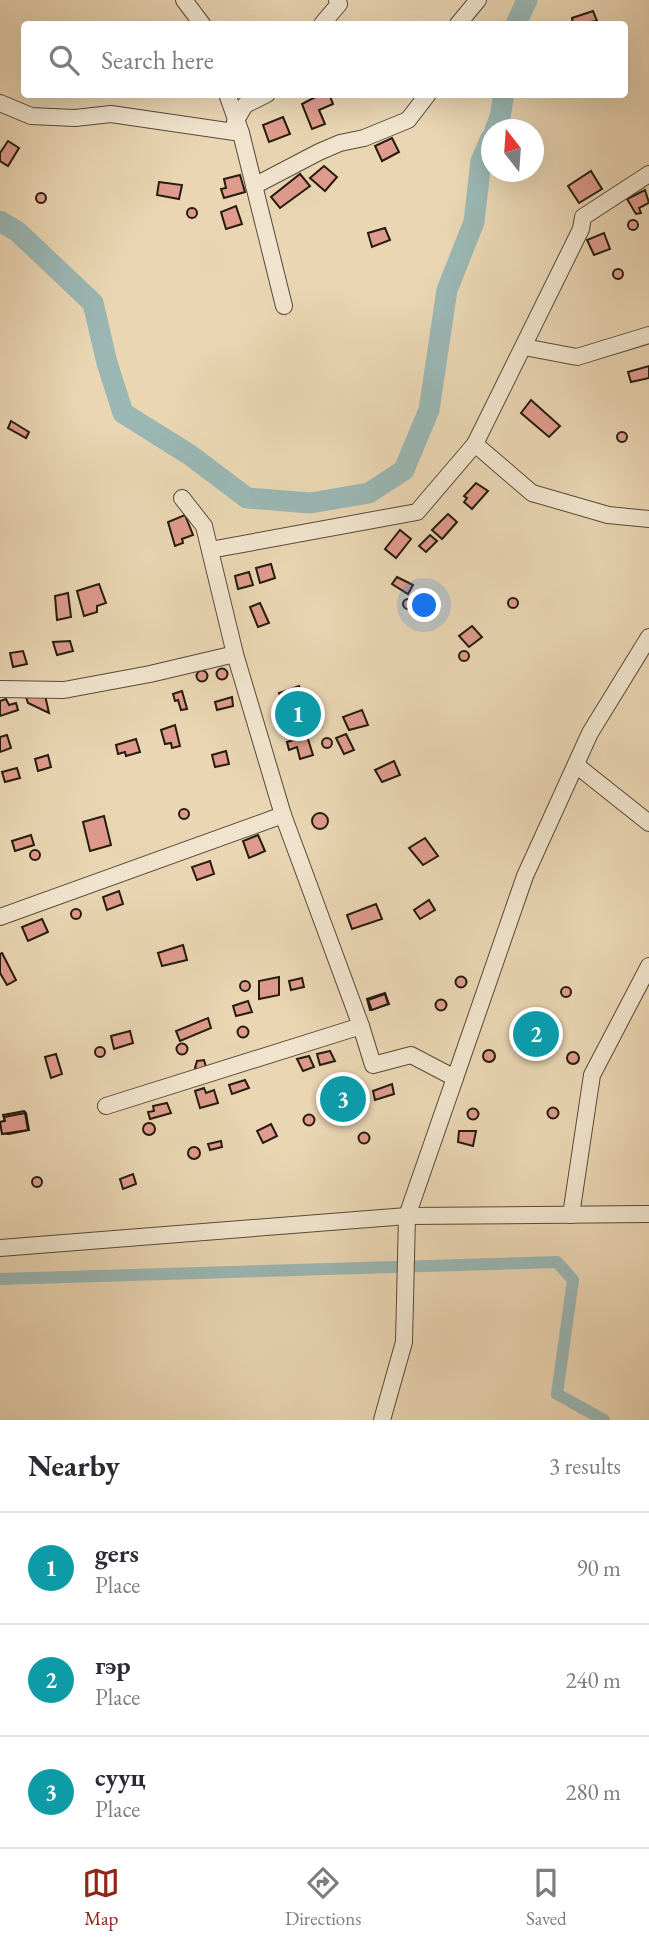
<!DOCTYPE html>
<html lang="en">
<head>
<meta charset="utf-8">
<style>
	:root { --surface:#fff; --page:#f7f7f7; --text:#2b2b33; --muted:#7c7c81; --line:#e1e1e2; --accent:#8f2418 }
	body { margin:0; font-family:"EB Garamond",serif; background:var(--page); color:var(--text) }
	.compass { position:absolute; left:481px; top:119px; width:63px; height:63px; border-radius:50%; background:var(--surface); box-shadow:0 7px 28px #0002; rotate:343deg }
	.you { position:absolute; left:425px; top:606px; width:24px; height:24px; margin:-18px; border:5px solid #fff; border-radius:50%; background:#1a73e8; box-shadow:0 0 0 10px #1a73e833 }
	.badge { display:grid; place-items:center; width:46px; height:46px; border-radius:50%; background:var(--accent); color:#fff; font-size:23px; font-weight:700 }
	.pin { position:absolute; translate:-50% -50%; border:4px solid #fff; box-shadow:0 2px 7px #0006 }
	.list { margin:0; padding:0; list-style:none }
	h2 { display:flex; justify-content:space-between; align-items:center; height:91px; margin:0; padding:0 28px; font-size:30px }
	h2 small { font-size:23px; font-weight:400; color:var(--muted) }
	.list li { display:grid; grid-template-columns:46px 1fr auto; gap:21px; align-items:center; box-sizing:border-box; height:112px; padding:0 28px; border-top:2px solid var(--line) }
	.list b { display:block; font-size:26px; white-space:nowrap }
	.list p { margin:0; font-size:23px; white-space:nowrap; color:var(--muted) }
	.list em { font-size:23px; font-style:normal; color:var(--muted) }
	.icon { flex:none; width:38px; height:38px; fill:none; stroke:currentColor; stroke-width:2; stroke-linecap:round; stroke-linejoin:round }
	.map { position:relative; flex:none; width:649px; height:1420px; overflow:hidden }
	.search { position:absolute; background:var(--surface); box-shadow:0 7px 28px #0002; left:21px; right:21px; top:21px; height:77px; display:flex; align-items:center; gap:18px; box-sizing:border-box; padding:0 24px; border-radius:7px; color:var(--muted); font-size:26px }
	.sheet { height:427px; background:var(--surface) }
	nav { display:flex; justify-content:space-around; align-items:center; box-sizing:border-box; height:98px; border-top:2px solid var(--line); background:var(--surface); font-size:19px; color:var(--muted) }
	nav a { display:grid; justify-items:center; gap:4px }
	nav .on { color:var(--accent) }
	.map>svg:first-child { display:block }
</style>
</head>
<body>
<div class="map">
<svg width="649" height="1420" viewBox="0 0 649 1420">
	<rect width="100%" height="100%" fill="#ead6b3"/>
	<filter id="stains"><feTurbulence type="fractalNoise" baseFrequency=".00286" numOctaves="4"/><feColorMatrix values="0 0 0 0 .2 0 0 0 0 .09 0 0 0 0 .02 0 0 0 .5 -.17"/></filter>
	<radialGradient id="worn" r=".72"><stop offset=".6" stop-color="#630" stop-opacity="0"/><stop offset="1" stop-color="#630" stop-opacity=".3"/></radialGradient>
	<g fill="none" stroke-linecap="round" stroke-linejoin="round">
		<!-- canal -->
		<path stroke="#9ab7b4" stroke-width="12" d="M0,1279L557,1262L573,1280L557,1394L604,1420"/>
		<!-- river -->
		<g stroke="#9ab7b4" stroke-width="21">
			<path d="M516,24L527,0"/>
			<path d="M495,130L500,117L504,94"/>
			<path d="M0,221L18,232L93,303L107,363L123,413L190,455L247,498L310,503L369,493L404,470L429,410L447,290L474,222L481,161L491,138"/>
		</g>
	</g>
	<!-- building -->
	<g fill="#df9b8d" stroke="#251b0e" stroke-width="2">
		<path d="M593,11L597,21L573,24L572,18Z"/>
		<path d="M321,94H329L333,104L319,110L325,124L312,129L302,104Z"/>
		<path d="M283,117L290,134L269,142L263,125Z"/>
		<path d="M392,138L399,152L382,161L375,146Z"/>
		<path d="M8,141L19,148L8,166L0,161V153Z"/>
		<path d="M324,166L337,177L325,191L310,178Z"/>
		<path d="M591,171L602,189L579,203L568,186Z"/>
		<path d="M300,174L310,186L280,208L271,197Z"/>
		<path d="M240,175L245,192L224,198L221,189L226,188L224,179Z"/>
		<path d="M159,182L182,185L179,199L157,195Z"/>
		<path d="M645,190L649,203L639,208L641,213L636,214L627,199Z"/>
		<circle cx="41" cy="198" r="5"/>
		<path d="M236,206L242,224L226,229L221,212Z"/>
		<circle cx="192" cy="213" r="5"/>
		<circle cx="633" cy="225" r="5"/>
		<path d="M385,228L390,240L372,247L368,233Z"/>
		<path d="M604,233L610,249L594,255L587,240Z"/>
		<circle cx="618" cy="274" r="5"/>
		<path d="M649,366V378L631,382L628,372Z"/>
		<path d="M531,400L560,426L549,437L521,413Z"/>
		<path d="M11,421L29,432L26,438L8,428Z"/>
		<circle cx="622" cy="437" r="5"/>
		<path d="M476,483L488,491L472,509L464,502L467,498L464,496Z"/>
		<path d="M448,514L457,522L442,539L432,530Z"/>
		<path d="M185,515L193,535L182,539L183,543L175,546L168,522Z"/>
		<path d="M400,530L411,539L396,558L385,549Z"/>
		<path d="M430,535L437,541L426,552L419,546Z"/>
		<path d="M271,564L275,578L260,583L256,568Z"/>
		<path d="M249,572L253,585L238,589L235,576Z"/>
		<path d="M397,577L413,585L408,594L392,584Z"/>
		<path d="M99,584L106,603L97,606V612L84,616L77,591Z"/>
		<path d="M68,593L71,617L57,620L55,596Z"/>
		<circle cx="513" cy="603" r="5"/>
		<circle cx="408" cy="604" r="5"/>
		<path d="M260,603L269,623L258,627L250,607Z"/>
		<path d="M472,626L482,637L469,647L459,636Z"/>
		<path d="M70,641L73,651L57,655L53,642Z"/>
		<circle cx="464" cy="656" r="5"/>
		<path d="M23,651L27,664L13,667L10,653Z"/>
		<circle cx="222" cy="674" r="5.5"/>
		<circle cx="202" cy="676" r="5.5"/>
		<path d="M299,686L303,699L283,705L279,693Z"/>
		<path d="M44,691L49,713L28,703L25,694Z"/>
		<path d="M182,691L187,709L181,710L178,700L175,701L173,694Z"/>
		<path d="M232,697L233,706L217,710L215,702Z"/>
		<path d="M6,699L9,705L16,703L18,710L0,716V701Z"/>
		<path d="M362,710L368,725L349,730L343,717Z"/>
		<path d="M175,725L180,746L172,748L171,743L165,744L161,730Z"/>
		<path d="M346,734L354,750L344,754L336,738Z"/>
		<path d="M7,735L11,748L0,752V737Z"/>
		<path d="M307,736L313,755L300,759L297,747L289,750L287,742Z"/>
		<circle cx="327" cy="743" r="5"/>
		<path d="M136,739L140,752L126,756L125,752L118,754L116,745Z"/>
		<path d="M226,751L229,764L215,767L212,755Z"/>
		<path d="M48,755L51,767L38,771L35,759Z"/>
		<path d="M394,761L400,775L382,782L375,770Z"/>
		<path d="M17,768L20,778L5,782L2,772Z"/>
		<circle cx="184" cy="814" r="5"/>
		<circle cx="320" cy="821" r="8"/>
		<path d="M104,816L111,845L90,851L83,822Z"/>
		<path d="M31,835L34,845L15,851L12,841Z"/>
		<path d="M258,835L265,851L249,858L243,841Z"/>
		<path d="M425,838L438,856L423,865L409,848Z"/>
		<circle cx="35" cy="855" r="5"/>
		<path d="M210,861L214,874L197,880L192,867Z"/>
		<path d="M119,891L123,904L107,910L103,897Z"/>
		<path d="M429,900L435,910L420,919L414,910Z"/>
		<path d="M376,904L382,919L352,929L347,915Z"/>
		<circle cx="76" cy="914" r="5"/>
		<path d="M42,919L48,932L28,941L22,927Z"/>
		<path d="M183,945L187,960L162,966L158,953Z"/>
		<path d="M2,953L16,980L7,985L0,973V954Z"/>
		<circle cx="461" cy="982" r="5.5"/>
		<path d="M279,977V995L259,999V981Z"/>
		<path d="M302,978L304,987L291,990L289,981Z"/>
		<circle cx="245" cy="986" r="5"/>
		<circle cx="566" cy="992" r="5"/>
		<path d="M385,993L389,1004L370,1010L367,999Z"/>
		<path d="M385,994L388,1004L372,1010L368,1000Z"/>
		<circle cx="441" cy="1005" r="5.5"/>
		<path d="M248,1001L252,1012L236,1016L233,1006Z"/>
		<path d="M208,1018L211,1028L180,1041L176,1031Z"/>
		<circle cx="243" cy="1032" r="5.5"/>
		<path d="M130,1031L133,1043L114,1049L111,1036Z"/>
		<circle cx="182" cy="1049" r="5.5"/>
		<circle cx="100" cy="1052" r="5"/>
		<circle cx="489" cy="1056" r="6"/>
		<path d="M330,1051L335,1061L320,1065L317,1054Z"/>
		<circle cx="573" cy="1058" r="6"/>
		<path d="M56,1054L62,1074L51,1078L45,1057Z"/>
		<path d="M309,1056L314,1067L303,1071L297,1059Z"/>
		<path d="M204,1060L206,1067L199,1070L195,1068L197,1061Z"/>
		<path d="M245,1080L249,1088L232,1094L229,1085Z"/>
		<path d="M392,1084L394,1094L375,1100L373,1091Z"/>
		<path d="M204,1088L206,1093L214,1090L218,1103L200,1108L195,1091Z"/>
		<path d="M167,1103L171,1113L150,1119L148,1112L154,1111L153,1106Z"/>
		<circle cx="553" cy="1113" r="5.5"/>
		<circle cx="473" cy="1114" r="5.5"/>
		<path d="M24,1111L26,1113L29,1130L9,1134L3,1133L0,1122L5,1121L3,1115Z"/>
		<path d="M25,1113L28,1130L2,1134L0,1122L5,1121L4,1117Z"/>
		<circle cx="309" cy="1120" r="5.5"/>
		<circle cx="149" cy="1129" r="6"/>
		<path d="M271,1124L277,1136L263,1143L257,1131Z"/>
		<path d="M459,1131H476L473,1146L458,1142Z"/>
		<circle cx="364" cy="1138" r="5.5"/>
		<path d="M221,1141L222,1147L210,1150L208,1144Z"/>
		<circle cx="194" cy="1153" r="6"/>
		<path d="M133,1174L136,1184L123,1189L120,1179Z"/>
		<circle cx="37" cy="1182" r="5"/>
	</g>
	<g fill="none" stroke-linecap="round" stroke-linejoin="round">
		<defs>
			<g id="minor">
				<path d="M184,0L202,24"/>
				<path d="M322,24L339,4L337,0"/>
				<path d="M458,24L478,0"/>
				<path d="M227,94L241,133L284,306"/>
				<path d="M0,103L31,116L75,118L111,114L241,133"/>
				<path d="M235,122L245,105L267,94"/>
				<path d="M254,186L319,152L340,143L364,138L408,120L428,94"/>
				<path d="M524,347L577,357L649,335"/>
				<path d="M475,444L581,229L583,217L649,174"/>
				<path d="M182,498L204,526L235,654L283,815L361,1026L373,1065L411,1055L455,1078L407,1216L404,1342L382,1420"/>
				<path d="M210,550L417,512L475,444L532,493L608,515L649,519"/>
				<path d="M0,689L64,690L150,674L235,654"/>
				<path d="M576,765L649,823"/>
				<path d="M0,917L283,815"/>
				<path d="M455,1078L525,876L590,733L649,637"/>
				<path d="M106,1106L361,1026"/>
				<path d="M571,1215L592,1075L649,966"/>
				<path d="M0,1248L407,1216L649,1214"/>
			</g>
		</defs>
		<!-- minor casing -->
		<use href="#minor" stroke="#564a37" stroke-width="18"/>
		<!-- minor -->
		<use href="#minor" stroke="#f1e4ce" stroke-width="16"/>
	</g>
	<rect width="100%" height="100%" filter="url(#stains)"/>
	<rect width="100%" height="100%" fill="url(#worn)"/>
</svg>
<svg class="compass" viewBox="-18 -18 36 36"><path d="M0-13l5 13h-10z" fill="#e53935"/><path d="M0 13l5-13h-10z" fill="#7c7c81"/></svg>
<div class="you"></div>
<div class="pin badge" style="left:298px;top:714px;background:#0f9aa8">1</div>
<div class="pin badge" style="left:536px;top:1034px;background:#0f9aa8">2</div>
<div class="pin badge" style="left:343px;top:1099px;background:#0f9aa8">3</div>
<div class="search"><svg class="icon" aria-label="search" viewBox="0 0 24 24"><circle cx="10" cy="10" r="6"/><path d="M15 15l6 6"/></svg>Search here</div>
</div>
<section class="sheet">
<h2>Nearby<small>3 results</small></h2>
<ul class="list">
<li><span class="badge" style="background:#0f9aa8">1</span><div><b>gers</b><p>Place</p></div><em>90 m</em></li>
<li><span class="badge" style="background:#0f9aa8">2</span><div><b>гэр</b><p>Place</p></div><em>240 m</em></li>
<li><span class="badge" style="background:#0f9aa8">3</span><div><b>сууц</b><p>Place</p></div><em>280 m</em></li>
</ul>
</section>
<nav>
<a class="on"><svg class="icon" aria-label="map" viewBox="0 0 24 24"><path d="M3 6l6-2 6 2 6-2v14l-6 2-6-2-6 2zM9 4v14M15 6v14"/></svg>Map</a>
<a><svg class="icon" aria-label="directions" viewBox="0 0 24 24"><path d="M12 3l9 9-9 9-9-9zM9 14v-3h6M13 9l2 2-2 2"/></svg>Directions</a>
<a><svg class="icon" aria-label="saved" viewBox="0 0 24 24"><path d="M7 4h10v16l-5-4-5 4z"/></svg>Saved</a>
</nav>
</body>
</html>
